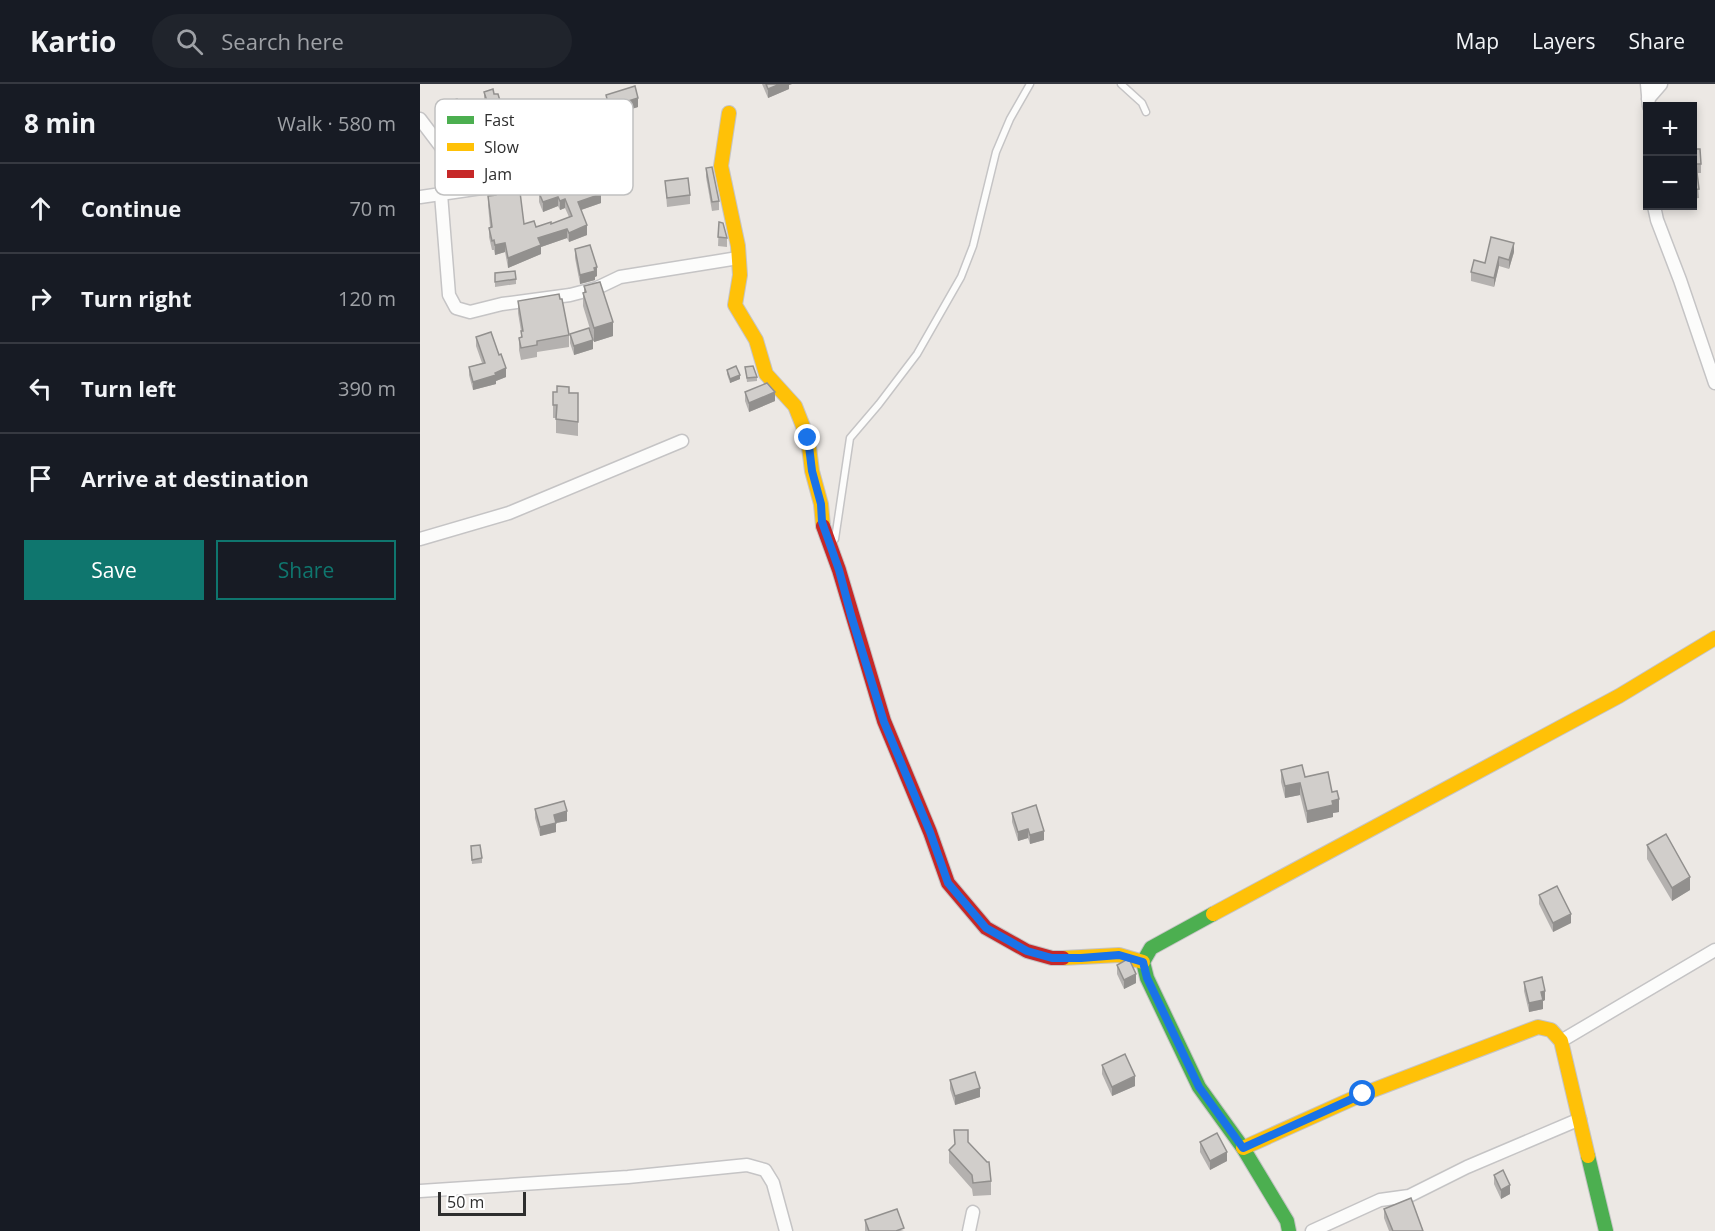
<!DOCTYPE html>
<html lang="en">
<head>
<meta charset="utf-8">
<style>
	:root { --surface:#171b24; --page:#20242c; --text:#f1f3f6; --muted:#9ea1a6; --line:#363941; --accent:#0f766e }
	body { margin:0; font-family:"Open Sans",sans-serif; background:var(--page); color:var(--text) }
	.controls { position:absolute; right:18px; top:18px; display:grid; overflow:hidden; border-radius:0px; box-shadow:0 3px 9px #0003 }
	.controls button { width:54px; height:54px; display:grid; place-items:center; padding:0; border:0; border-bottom:2px solid var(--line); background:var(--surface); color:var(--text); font:30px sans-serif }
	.scale { position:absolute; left:18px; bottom:15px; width:88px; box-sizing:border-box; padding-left:6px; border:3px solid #2e2e2e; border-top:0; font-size:16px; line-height:21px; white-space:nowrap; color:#2e2e2e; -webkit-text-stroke:4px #fff; paint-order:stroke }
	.stop { position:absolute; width:18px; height:18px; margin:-14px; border:4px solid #1a73e8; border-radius:50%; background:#fff }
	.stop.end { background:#1a73e8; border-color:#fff; box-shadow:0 2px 6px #0008 }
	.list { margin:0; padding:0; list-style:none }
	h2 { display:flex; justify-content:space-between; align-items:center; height:78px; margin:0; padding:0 24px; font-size:26px }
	h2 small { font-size:20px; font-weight:400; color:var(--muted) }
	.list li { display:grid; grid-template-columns:39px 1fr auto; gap:18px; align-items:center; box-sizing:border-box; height:90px; padding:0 24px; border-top:2px solid var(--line) }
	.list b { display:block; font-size:22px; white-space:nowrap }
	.list em { font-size:20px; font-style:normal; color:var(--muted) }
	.actions { display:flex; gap:12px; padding:18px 24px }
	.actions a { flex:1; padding:14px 0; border:2px solid var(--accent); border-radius:0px; text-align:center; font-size:21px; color:var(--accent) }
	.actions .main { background:var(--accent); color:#fff }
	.icon { flex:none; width:33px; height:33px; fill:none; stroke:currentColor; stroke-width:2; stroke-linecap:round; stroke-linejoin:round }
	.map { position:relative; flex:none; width:1295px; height:1147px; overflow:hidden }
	header { display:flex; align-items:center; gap:36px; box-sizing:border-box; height:84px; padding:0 30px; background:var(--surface); border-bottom:2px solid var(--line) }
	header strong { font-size:28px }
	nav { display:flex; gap:33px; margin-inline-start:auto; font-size:21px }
	.search { width:420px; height:54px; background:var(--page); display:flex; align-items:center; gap:15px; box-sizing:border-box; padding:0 21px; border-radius:33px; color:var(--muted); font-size:22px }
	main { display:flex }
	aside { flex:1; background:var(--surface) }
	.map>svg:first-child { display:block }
</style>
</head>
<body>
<header>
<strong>Kartio</strong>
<div class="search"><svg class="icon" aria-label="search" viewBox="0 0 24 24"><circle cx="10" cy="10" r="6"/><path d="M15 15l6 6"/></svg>Search here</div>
<nav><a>Map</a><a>Layers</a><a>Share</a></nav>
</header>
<main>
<aside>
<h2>8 min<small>Walk · 580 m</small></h2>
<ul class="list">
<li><svg class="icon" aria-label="ahead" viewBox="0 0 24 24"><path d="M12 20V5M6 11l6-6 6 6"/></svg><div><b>Continue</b></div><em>70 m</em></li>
<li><svg class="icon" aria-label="right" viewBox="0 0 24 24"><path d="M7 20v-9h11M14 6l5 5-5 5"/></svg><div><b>Turn right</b></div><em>120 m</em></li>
<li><svg class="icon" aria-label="left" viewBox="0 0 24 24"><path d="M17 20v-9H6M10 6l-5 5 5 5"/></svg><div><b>Turn left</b></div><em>390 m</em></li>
<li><svg class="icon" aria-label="arrive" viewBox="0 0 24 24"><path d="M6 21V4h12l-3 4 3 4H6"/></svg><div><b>Arrive at destination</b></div></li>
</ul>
<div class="actions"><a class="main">Save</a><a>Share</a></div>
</aside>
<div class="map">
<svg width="1295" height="1147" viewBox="0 0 1295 1147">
	<rect width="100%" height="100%" fill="#ece8e4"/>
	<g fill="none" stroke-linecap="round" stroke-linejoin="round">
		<defs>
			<g id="lane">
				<path d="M701,0L722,19L726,28"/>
				<path d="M415,455L430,354L459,320L497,270L541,193L553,162L576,68L590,35L610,0"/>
			</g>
			<g id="street">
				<path d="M1227,0L1229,22"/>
				<path d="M1228,15L1241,0"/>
				<path d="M0,35L34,80V95L21,110L29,211L36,224L50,228L82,220L150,211L177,204L200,193L318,174"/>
				<path d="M0,113L96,99"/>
				<path d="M1234,122L1237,136L1260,196L1295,299"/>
				<path d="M0,455L89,429L262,357"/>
				<path d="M1141,957L1295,866"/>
				<path d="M0,1107L208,1093L327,1081L345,1086L353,1099L366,1147"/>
				<path d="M549,1147L553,1128"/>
				<path d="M892,1147L960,1116L989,1112L1047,1083L1160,1035"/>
			</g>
			<g id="fast">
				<path d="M793,830L731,864L723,878L727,894L779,1003L823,1064L867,1137L869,1147"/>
				<path d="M1168,1072L1186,1147"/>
			</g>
			<g id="slow">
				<path d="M309,29L301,82L318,162L320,191L315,221L336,256L346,290L375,322L388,355L392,387L401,420L403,442"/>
				<path d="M793,830L1199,612L1295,554"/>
				<path d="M643,874L699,871L723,878"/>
				<path d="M823,1064L943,1010L1118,943L1131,946L1141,957L1168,1072"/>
			</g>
			<path id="jam" d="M403,442L419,486L464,637L510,748L528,799L566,844L607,867L632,874H643"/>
		</defs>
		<!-- lane casing -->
		<use href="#lane" stroke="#c5c4c5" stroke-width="9"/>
		<!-- street casing -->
		<use href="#street" stroke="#c5c4c5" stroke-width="15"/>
		<!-- fast casing -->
		<use href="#fast" stroke="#c5c4c5" stroke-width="16"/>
		<!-- slow casing -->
		<use href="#slow" stroke="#c5c4c5" stroke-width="16"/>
		<!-- jam casing -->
		<use href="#jam" stroke="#c5c4c5" stroke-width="16"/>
		<!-- lane -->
		<use href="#lane" stroke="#fcfcfb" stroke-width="6"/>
		<!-- street -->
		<use href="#street" stroke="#fcfcfb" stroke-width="12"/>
		<!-- fast -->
		<use href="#fast" stroke="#4caf50" stroke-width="14"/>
		<!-- slow -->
		<use href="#slow" stroke="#ffc107" stroke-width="14"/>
		<!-- jam -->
		<use href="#jam" stroke="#c62828" stroke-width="14"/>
	</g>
	<!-- wall -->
	<g fill="#b4b1af">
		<path d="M342,0H372L369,1V5L348,14Z"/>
		<path d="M64,8L74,10L86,37L104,49V58L75,63L71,44L54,49L51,41H48L26,50L19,30V22L41,26L64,18Z"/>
		<path d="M186,11L218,23L189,32L186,20Z"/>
		<path d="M143,60L185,94L176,97L181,119L161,126L167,151L149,158L147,154L121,163V170L88,184L85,168L75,171L74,166H72L69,153V144L70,143L68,121V112L75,111V105L93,109L104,140L116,143L131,140L149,133L145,124L140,126L138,122L123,128L119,118V109L132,104V96L148,90L143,69Z"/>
		<path d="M1272,65L1281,80V89H1277L1279,114L1272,115Z"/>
		<path d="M190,74L209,88L194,94L190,83Z"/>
		<path d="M96,75V89L83,90L82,76Z"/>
		<path d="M286,84L299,117V126L292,127L286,93Z"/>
		<path d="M245,97L270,111V120L247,123Z"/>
		<path d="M299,138L307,154V163L298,162Z"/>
		<path d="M155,165L177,192L175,193V196L160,200L155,174Z"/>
		<path d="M1094,168L1089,185L1079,182L1074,203L1051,197V188L1065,179Z"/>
		<path d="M75,189L96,195V200L75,203Z"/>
		<path d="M164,202L193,252L174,258L163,222V209L164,208Z"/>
		<path d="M98,217L149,251V263L117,268V273L101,276L99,266V254H101V247L98,229Z"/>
		<path d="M150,250L173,265L154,271L150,259Z"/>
		<path d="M56,253L86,293L76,297V300L53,306L49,291V283L62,279L56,262Z"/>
		<path d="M325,283L337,293V297L327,298Z"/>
		<path d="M307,286L320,295L310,299L307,290Z"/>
		<path d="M133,308L158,309V352L136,349V334H133Z"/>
		<path d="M325,308L355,317L329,328L325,317Z"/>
		<path d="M861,686L885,693L912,708L919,728L913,729V733L887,739L880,711L865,714L861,698Z"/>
		<path d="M115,725L147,737L136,739V748L120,752L115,734Z"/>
		<path d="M592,729L624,756L610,760L608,754L598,757L592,738Z"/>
		<path d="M1227,761L1270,806L1252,817L1227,775Z"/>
		<path d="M51,762L62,774V779L52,780Z"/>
		<path d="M1119,811L1151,839L1133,848L1119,820Z"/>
		<path d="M697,881L716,899L704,905L697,890Z"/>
		<path d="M1104,898L1125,916L1123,917V925L1109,928L1104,907Z"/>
		<path d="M682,981L715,1002L692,1012L682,990Z"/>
		<path d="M530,996L560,1013L535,1021L530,1005Z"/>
		<path d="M548,1058L571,1097V1111L553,1112L552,1105L529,1079V1066Z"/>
		<path d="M780,1058L807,1077L790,1086L780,1068Z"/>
		<path d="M1074,1091L1090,1110L1081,1115L1074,1100Z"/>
		<path d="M964,1125L1003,1147H969L964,1134Z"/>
		<path d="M445,1136L484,1147H445Z"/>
	</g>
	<!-- shaded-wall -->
	<g fill="#92908e">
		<path d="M360,0H372L369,1V5L348,14V5Z"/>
		<path d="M218,14V23L189,32V23Z"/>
		<path d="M48,33V41L26,50V41Z"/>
		<path d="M71,35V44L54,49V41Z"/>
		<path d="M209,79V88L194,94V84Z"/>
		<path d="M185,85V94L174,99V89Z"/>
		<path d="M181,110V119L158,127V118Z"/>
		<path d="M138,113V122L123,128V118Z"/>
		<path d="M145,115V124L140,126V117Z"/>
		<path d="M167,141V151L149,158V149Z"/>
		<path d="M147,145V154L121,163V170L88,184V174L118,154Z"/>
		<path d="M85,159V168L75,171V161Z"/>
		<path d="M1094,159V168L1089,185V176Z"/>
		<path d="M1079,173V182L1074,203V194Z"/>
		<path d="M177,183V192L175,193V196L160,200V191Z"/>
		<path d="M193,238V252L174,258V244Z"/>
		<path d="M173,256V265L154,271V262Z"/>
		<path d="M86,284V293L76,297V300L53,306V298Z"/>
		<path d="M320,291V295L310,299V295Z"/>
		<path d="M355,308V317L329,328V319Z"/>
		<path d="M880,699V711L865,714V702Z"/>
		<path d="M919,715V728L913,729V733L887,739V727L912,717Z"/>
		<path d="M147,727V737L136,739V748L120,752V743L134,731Z"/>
		<path d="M608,745V754L598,757V748Z"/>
		<path d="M624,747V756L610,760V751Z"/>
		<path d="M1270,793V806L1252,817V804Z"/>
		<path d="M1151,830V839L1133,848V839Z"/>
		<path d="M716,890V899L704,905V896Z"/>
		<path d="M1125,907V916L1123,917V925L1109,928V919L1121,908Z"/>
		<path d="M715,992V1002L692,1012V1003Z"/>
		<path d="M560,1004V1013L535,1021V1012Z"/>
		<path d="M807,1068V1077L790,1086V1077Z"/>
		<path d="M1090,1101V1110L1081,1115V1106Z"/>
	</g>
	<!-- building -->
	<g fill="#d1cecb" stroke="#92908e" stroke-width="1.5">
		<path d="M346,0H360L348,5Z"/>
		<path d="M215,2L218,14L189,23L186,11Z"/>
		<path d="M73,5L74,10H78L86,37L89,36V38L100,36L104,49L75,54L71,35L54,41L51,32L48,33L26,41L19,22L37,15L41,26L67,17L64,8Z"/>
		<path d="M176,53L185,85L174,89L181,110L158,118L167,141L149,149L147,145L118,154L121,161L88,174L85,159L75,161L74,156L72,157L69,144L72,143L68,112L76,111L75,105L92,103L93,109L100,108L104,140L114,137L116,143L131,138V140L152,132L145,115L140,117L138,113L123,118L119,109L135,103L132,96L150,89L143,60Z"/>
		<path d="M1272,65H1280L1281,80H1276L1279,105L1272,106Z"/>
		<path d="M292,83L299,117L292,118L286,84Z"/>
		<path d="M268,94L270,111L247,114L245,97Z"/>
		<path d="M299,138L303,139L307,154L298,153Z"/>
		<path d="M1071,153L1094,159L1089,176L1079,173L1074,194L1051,188L1054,176L1065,179Z"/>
		<path d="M170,161L177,183L174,184L175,187L160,191L155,165Z"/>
		<path d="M95,187L96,195L75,198V189Z"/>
		<path d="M180,198L193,238L174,244L163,209L166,208L164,202Z"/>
		<path d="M139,210L140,215H142L149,251L117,257V261L101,264L99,254L102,253L101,247H103L98,217Z"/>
		<path d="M169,244L173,256L154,262L150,250Z"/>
		<path d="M71,248L79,271L81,270L86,284L75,289L76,291L53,298L49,283L65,279L56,253Z"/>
		<path d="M316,282L320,291L310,295L307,286Z"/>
		<path d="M333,282L337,293L327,294L325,283Z"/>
		<path d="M347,299L355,308L329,319L325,308Z"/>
		<path d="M137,302L149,303V309H158V338L136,335L137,321H133V308H137Z"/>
		<path d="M882,681L885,693L908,688L912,708L917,707L919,715L912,717L913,721L887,727L880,699L865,702L861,686Z"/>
		<path d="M144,717L147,727L134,731L136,739L120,743L115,725Z"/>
		<path d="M616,721L624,747L610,751L608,745L598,748L592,729Z"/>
		<path d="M1246,750L1270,793L1252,804L1227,761Z"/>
		<path d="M60,761L62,774L52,776L51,762Z"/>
		<path d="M1137,802L1151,830L1133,839L1119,811Z"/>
		<path d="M706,876L710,877L716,890L704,896L697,881Z"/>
		<path d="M1122,893L1125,907L1121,908L1123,916L1109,919L1104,898Z"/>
		<path d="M705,970L715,992L692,1003L682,981Z"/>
		<path d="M555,988L560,1004L535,1012L530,996Z"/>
		<path d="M534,1046H548V1058L567,1078H569L571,1097L553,1099L552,1091L529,1066L535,1060Z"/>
		<path d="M797,1049L807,1068L790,1077L780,1058Z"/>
		<path d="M1083,1086L1090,1101L1081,1106L1074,1091Z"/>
		<path d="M991,1114L1003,1147H973L964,1125Z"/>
		<path d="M477,1125L484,1144L476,1147H449L445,1136Z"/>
	</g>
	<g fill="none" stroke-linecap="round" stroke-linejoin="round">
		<!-- route -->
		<path stroke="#1a73e8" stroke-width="8" d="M388,354L392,387L401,420L402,438L419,486L431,531L464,638L510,748L528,799L566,844L607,867L632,874H661L699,871L723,878L727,894L779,1003L823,1064L943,1010"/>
	</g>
	<!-- legend -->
	<rect x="15" y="15" width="198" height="96" rx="9" fill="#fff" stroke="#c0c0c0" stroke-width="1.5"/>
	<rect x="27" y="32" width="27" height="8" fill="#4caf50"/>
	<rect x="27" y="59" width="27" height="8" fill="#ffc107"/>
	<rect x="27" y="86" width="27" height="8" fill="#c62828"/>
	<g font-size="16" fill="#2e2e2e">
		<text x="64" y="42">Fast</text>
		<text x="64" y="69">Slow</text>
		<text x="64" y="96">Jam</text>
	</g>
</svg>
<div class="controls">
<button>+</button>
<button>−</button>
</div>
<div class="scale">50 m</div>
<div class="stop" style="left:943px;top:1010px"></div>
<div class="stop end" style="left:388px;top:354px"></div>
</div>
</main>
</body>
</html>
